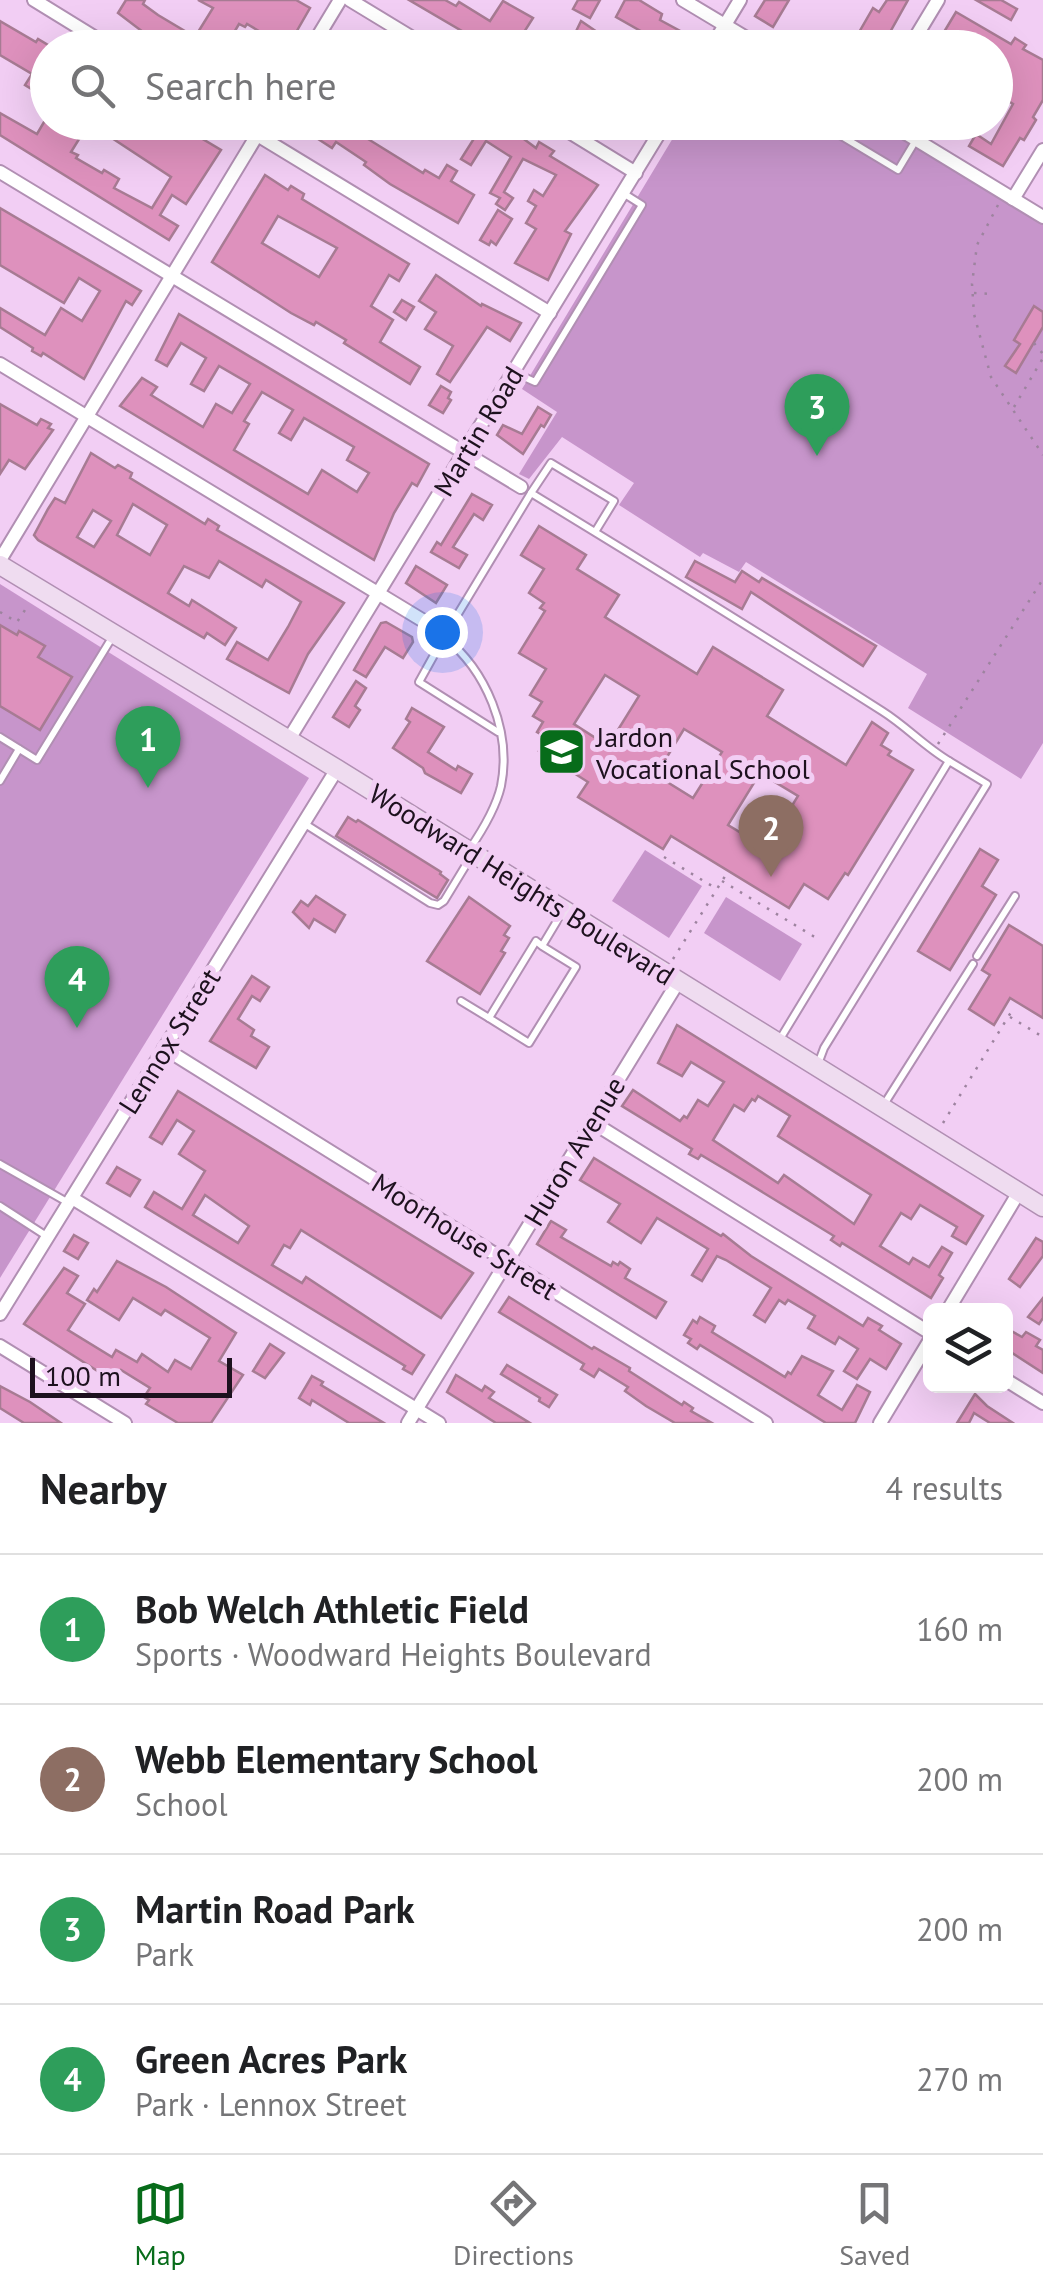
<!DOCTYPE html>
<html lang="en">
<head>
<meta charset="utf-8">
<style>
	:root { --surface:#fff; --page:#f2f2f2; --text:#202124; --muted:#757577; --line:#e0e0e0; --accent:#076c1a }
	body { margin:0; font-family:"PT Sans",sans-serif; background:var(--page); color:var(--text) }
	.controls { position:absolute; right:30px; bottom:30px; display:grid; overflow:hidden; border-radius:15px; box-shadow:0 10px 40px #0002 }
	.controls button { width:90px; height:90px; display:grid; place-items:center; padding:0; border:0; border-bottom:2px solid var(--line); background:var(--surface); color:var(--text); font:50px sans-serif }
	.scale { position:absolute; left:30px; bottom:25px; width:202px; box-sizing:border-box; padding-left:10px; border:5px solid #1d111e; border-top:0; font-size:28px; line-height:35px; white-space:nowrap; color:#1d111e; -webkit-text-stroke:8px #f2cef4; paint-order:stroke }
	.you { position:absolute; left:442px; top:632px; width:35px; height:35px; margin:-25px; border:8px solid #fff; border-radius:50%; background:#1a73e8; box-shadow:0 0 0 15px #1a73e833 }
	.badge { display:grid; place-items:center; width:65px; height:65px; border-radius:50%; background:var(--accent); color:#fff; font-size:32px; font-weight:700 }
	.pin { position:absolute; translate:-50% -82px; filter:drop-shadow(0 2px 5px #0008) }
	.pin::after { content:''; position:absolute; top:52px; width:35px; height:30px; background:inherit; clip-path:polygon(0 0,100% 0,50% 100%) }
	.list { margin:0; padding:0; list-style:none }
	h2 { display:flex; justify-content:space-between; align-items:center; height:130px; margin:0; padding:0 40px; font-size:42px }
	h2 small { font-size:32px; font-weight:400; color:var(--muted) }
	.list li { display:grid; grid-template-columns:65px 1fr auto; gap:30px; align-items:center; box-sizing:border-box; height:150px; padding:0 40px; border-top:2px solid var(--line) }
	.list b { display:block; font-size:38px; white-space:nowrap }
	.list p { margin:0; font-size:32px; white-space:nowrap; color:var(--muted) }
	.list em { font-size:32px; font-style:normal; color:var(--muted) }
	.icon { flex:none; width:55px; height:55px; fill:none; stroke:currentColor; stroke-width:2; stroke-linecap:round; stroke-linejoin:round }
	.map { position:relative; flex:none; width:1043px; height:1423px; overflow:hidden }
	.search { position:absolute; background:var(--surface); box-shadow:0 10px 40px #0002; left:30px; right:30px; top:30px; height:110px; display:flex; align-items:center; gap:25px; box-sizing:border-box; padding:0 35px; border-radius:55px; color:var(--muted); font-size:38px }
	.sheet { height:730px; background:var(--surface) }
	nav { display:flex; justify-content:space-around; align-items:center; box-sizing:border-box; height:140px; border-top:2px solid var(--line); background:var(--surface); font-size:28px; color:var(--muted) }
	nav a { display:grid; justify-items:center; gap:5px }
	nav .on { color:var(--accent) }
	.map>svg:first-child { display:block }
</style>
</head>
<body>
<div class="map">
<svg width="1043" height="1423" viewBox="0 0 1043 1423">
	<rect width="100%" height="100%" fill="#f2cef4"/>
	<!-- green -->
	<g fill="#c795cb">
		<path d="M682,123H886L1043,218V743L1021,779L908,708L927,674L746,562L739,572L703,553L700,557L619,505L634,483L562,437L529,479L519,474L557,412L522,389Z"/>
		<path d="M0,584L309,778L0,1278Z"/>
		<path d="M645,850L702,886L669,938L612,901Z"/>
		<path d="M726,897L802,944L780,981L704,933Z"/>
	</g>
	<!-- building -->
	<g fill="#de91bd" stroke="#a77b93" stroke-width="2.5" fill-rule="evenodd">
		<path d="M126,0H145L143,4L158,15L195,37L213,8L198,0H296L310,8L287,48H277L268,42L271,38L247,24L245,27L239,24L225,48H164L118,13Z"/>
		<path d="M409,0H445L456,6L459,2L490,21L503,1L533,18L514,48H491Z"/>
		<path d="M578,0H600L590,18L573,9Z"/>
		<path d="M625,0H639L662,14L660,20L682,32L680,35L688,40L683,48H635L644,33L616,17Z"/>
		<path d="M765,0H789L773,27L755,16Z"/>
		<path d="M887,0H908L889,34L886,32L876,48H850L873,8L879,12Z"/>
		<path d="M976,0H1001L1017,9L1011,20Z"/>
		<path d="M956,12L1011,44L1015,38L1026,45L1023,49L1043,60V100L1033,117L1036,120L1024,140L1020,138L1003,166L969,146L976,134L991,144L1013,104L996,93V48H940L945,39L941,37Z"/>
		<path d="M0,21L36,42L38,39L48,45V99L25,85L32,74L0,55Z"/>
		<path d="M581,21L606,38L599,48H568Z"/>
		<path d="M349,34L371,48H341Z"/>
		<path d="M0,113L37,134L44,122H114L128,131L133,122H174L221,150L186,204L172,195L160,215L178,226L169,240L0,135ZM89,123L171,177L152,208L114,188L119,179L104,170L102,173L76,158L78,155L71,152Z"/>
		<path d="M292,122H361L372,134L368,139L423,173L425,170L439,178L447,165L457,171L451,181L474,195L458,223L390,184L364,165L366,162L336,142L332,148Z"/>
		<path d="M450,122H501L536,148L539,142L554,151L550,156L598,185L565,231L571,234L548,280L515,263L536,229L526,223L536,206L528,201L534,190L543,196L556,175L523,159L504,192L513,198L505,210L496,204L500,198L490,193L511,157L486,141L471,165L461,159L475,137Z"/>
		<path d="M265,175L288,190L291,186L304,194L302,199L409,264L399,281L389,275L371,306L393,320L380,342L420,367L410,384L344,343L346,340L316,322L314,325L291,313L212,262ZM278,216L337,248L319,277L262,243Z"/>
		<path d="M0,208L141,291L132,305L126,301L84,379L43,353L41,356L32,351L33,348L0,327V308L45,335L61,308L82,321L100,291L79,278L64,303L0,265Z"/>
		<path d="M498,210L512,219L496,245L491,241L489,245L480,240Z"/>
		<path d="M436,275L481,306L482,304L521,323L510,341L487,327L450,382L437,374L453,346L425,329L436,312L419,301Z"/>
		<path d="M402,300L414,307L406,320L394,312Z"/>
		<path d="M1034,306L1043,312V327L1016,373L1005,366L1020,344L1014,340Z"/>
		<path d="M179,314L429,464L417,486L412,483L394,513L374,560L120,406L142,378L157,387L151,395L203,427L216,404L232,413L250,384L219,366L204,391L191,384L206,358L181,343L167,366L156,360ZM262,392L293,410L279,433L291,440L304,418L354,447L347,460L369,473L357,492L322,470L308,494L234,450L249,424L244,421Z"/>
		<path d="M441,386L451,392L448,398L451,400L443,413L429,405Z"/>
		<path d="M0,404L37,425L41,419L51,424L48,428L53,430L25,469L9,460L0,474Z"/>
		<path d="M538,407L551,415L544,427L541,425L523,454L497,435L503,425L522,434Z"/>
		<path d="M91,453L115,468L118,465L132,473L130,478L205,524L208,519L219,526L217,530L344,603L308,654L289,693L227,659L237,642L268,660L288,627L301,602L266,580L262,587L219,561L209,578L184,566L168,593L189,606L192,600L236,628L225,645L207,633L204,638L38,540L34,535L48,509L55,498L65,503ZM133,504L167,525L150,555L117,535ZM93,510L111,521L94,547L77,537Z"/>
		<path d="M472,494L492,505L483,520L474,514L453,547L467,555L459,568L431,552L437,542L441,545Z"/>
		<path d="M539,526L586,555L577,569L619,595L605,617L697,674L713,647L783,690L767,716L846,765L872,722L888,733L881,745L891,751L888,755L913,770L848,875L845,873L828,899L804,884L789,908L671,836L663,849L578,797L588,782L539,751L547,738L537,732L543,722L533,716L542,702L530,695L546,669L519,653L545,611L540,608L544,603L529,593L544,569L521,555ZM605,675L639,696L608,746L574,724ZM684,729L722,752L693,798L656,775ZM760,773L798,796L766,848L728,825Z"/>
		<path d="M695,561L735,582L742,571L759,582L762,578L876,646L863,666L751,592L742,609L686,577Z"/>
		<path d="M416,566L447,585L436,603L406,583Z"/>
		<path d="M386,622L412,637L413,642L403,658L385,647L366,677L354,670L381,623Z"/>
		<path d="M0,625L17,635L19,631L45,646L38,657L72,677L40,730L0,706Z"/>
		<path d="M356,681L366,688L355,706L360,710L349,727L333,717Z"/>
		<path d="M412,708L444,727L428,752L456,770L458,766L472,774L461,793L425,773L423,768L393,748L410,722L406,719Z"/>
		<path d="M348,817L356,822L358,820L441,872L440,874L448,880L437,898L336,836Z"/>
		<path d="M980,849L998,860L982,886L996,895L950,970L918,951Z"/>
		<path d="M316,896L345,915L335,932L314,919L309,928L293,912L301,901L308,906Z"/>
		<path d="M469,897L510,926L504,935L509,938L501,951L505,953L480,994L427,961Z"/>
		<path d="M1009,925L1043,946V1018L1010,998L994,1025L969,1009L990,975L982,970Z"/>
		<path d="M252,976L269,987L260,1001L252,996L238,1019L254,1030L251,1036L269,1047L256,1068L210,1041Z"/>
		<path d="M677,1025L983,1216L966,1244L952,1236L957,1227L920,1205L911,1219L901,1213L880,1246L909,1264L913,1258L929,1267L942,1247L952,1253L939,1275L943,1278L931,1298L842,1243L840,1246L831,1240L834,1236L728,1171L701,1155L698,1159L689,1154L692,1149L622,1106L633,1090L680,1121L684,1116L687,1118L698,1100L708,1106L724,1082L691,1062L682,1076L658,1063ZM758,1096L790,1116L778,1136L871,1195L854,1224L784,1175L778,1183L713,1140L734,1105L744,1111L752,1099L755,1101Z"/>
		<path d="M178,1091L473,1273L441,1318L301,1230L290,1248L284,1245L272,1265L302,1283L306,1277L424,1355L412,1374L403,1369L405,1366L145,1207L154,1192L182,1209L205,1171L179,1154L194,1131L177,1120L162,1144L150,1137ZM205,1195L249,1226L238,1243L193,1215Z"/>
		<path d="M594,1158L721,1236L723,1234L751,1256L863,1326L868,1318L882,1326L879,1330L901,1344L886,1369L870,1359L857,1379L844,1371L858,1349L839,1337L835,1344L808,1328L815,1316L788,1300L785,1304L779,1300L765,1322L754,1315L771,1288L726,1260L717,1256L702,1281L692,1275L708,1249L657,1218L641,1243L608,1222L620,1204L580,1180Z"/>
		<path d="M117,1167L140,1180L130,1196L107,1183Z"/>
		<path d="M551,1221L566,1230L561,1237L611,1266L613,1262L618,1265L620,1262L630,1269L625,1278L666,1302L656,1318L537,1244Z"/>
		<path d="M74,1235L88,1243L78,1259L64,1251Z"/>
		<path d="M1036,1238L1043,1242V1256L1020,1287L1009,1279Z"/>
		<path d="M117,1261L166,1287L236,1333L219,1361L243,1375L211,1423H178L146,1404L149,1400L144,1397L150,1388L121,1370L116,1379H110L24,1324L64,1268L78,1276L67,1293L85,1304L68,1330L112,1357L116,1350L137,1362L142,1354L168,1372L175,1360L191,1369L210,1338L165,1310L161,1315L133,1298L119,1320L87,1300L94,1289L97,1292Z"/>
		<path d="M509,1297L592,1349L594,1347L630,1368L629,1371L682,1405L684,1402L693,1408L691,1411L712,1423H675L646,1406L625,1391L628,1387L599,1369L594,1377L581,1369L584,1364L499,1312Z"/>
		<path d="M1043,1298V1318L1039,1324L1028,1317Z"/>
		<path d="M700,1317L715,1326L712,1332L785,1377L788,1372L791,1374L802,1356L833,1371L818,1395L842,1410L857,1385L870,1392L855,1423H826L700,1345L697,1349L688,1343L691,1339L684,1335L693,1320L697,1323Z"/>
		<path d="M1006,1328L1022,1337L1026,1332L1040,1340L1036,1346L1043,1350V1373L1006,1349Z"/>
		<path d="M270,1344L284,1353L265,1378L253,1371Z"/>
		<path d="M507,1365L557,1395L549,1407L539,1401L540,1398L501,1374Z"/>
		<path d="M456,1375L482,1391L485,1386L494,1392L489,1398L530,1423H496L447,1392Z"/>
		<path d="M312,1376L323,1382L321,1385L384,1423H349L312,1400L310,1405L299,1398Z"/>
		<path d="M0,1386L30,1402L61,1423H24L0,1408Z"/>
		<path d="M975,1394L987,1406L1013,1423H990L974,1413L969,1423H957Z"/>
	</g>
	<g fill="none" stroke-linecap="round" stroke-linejoin="round">
		<defs>
			<g id="lane">
				<path d="M818,122L898,170L916,140"/>
				<path d="M515,373L535,382L642,205L623,193"/>
				<path d="M595,532L614,501L551,463L531,493C649,565 766,637 882,711C906,726 925,747 949,761"/>
				<path d="M444,637L419,682L498,732"/>
				<path d="M0,737L37,760L113,636"/>
				<path d="M0,781L19,749"/>
				<path d="M305,824L430,903L438,905L444,901L472,855"/>
				<path d="M469,850C482,831 496,808 501,786C512,731 486,670 444,637L531,493"/>
				<path d="M542,946L536,941L489,1018L529,1043L576,967L542,946L563,911"/>
				<path d="M977,956L1015,896"/>
				<path d="M461,1001L489,1018"/>
				<path d="M780,1039L949,761L987,784L824,1048L818,1064"/>
				<path d="M883,1106L973,964"/>
				<path d="M0,1164L67,1202"/>
				<path d="M0,1206L48,1237"/>
			</g>
			<g id="street">
				<path d="M34,0L112,48"/>
				<path d="M350,0L429,48"/>
				<path d="M683,0L763,48"/>
				<path d="M311,48L340,0"/>
				<path d="M711,48L740,0"/>
				<path d="M909,48L938,0"/>
				<path d="M236,122L550,313"/>
				<path d="M553,122L636,173"/>
				<path d="M887,122L1043,217"/>
				<path d="M0,172L521,487"/>
				<path d="M1013,199L1043,150"/>
				<path d="M0,364L427,623"/>
				<path d="M0,560L265,122"/>
				<path d="M289,739L666,122"/>
				<path d="M164,1048L766,1423"/>
				<path d="M592,1122L930,1333"/>
				<path d="M72,1198L439,1423"/>
				<path d="M948,1310L1019,1192"/>
				<path d="M0,1314L337,769"/>
				<path d="M0,1346L125,1423"/>
				<path d="M1006,1380L1043,1403"/>
				<path d="M408,1423L678,982"/>
				<path d="M880,1423L930,1340"/>
			</g>
			<path id="secondary" d="M0,565L337,769L1043,1207"/>
		</defs>
		<!-- lane casing -->
		<use href="#lane" stroke="#b18fb3" stroke-width="10"/>
		<!-- street casing -->
		<use href="#street" stroke="#b18fb3" stroke-width="16"/>
		<!-- secondary casing -->
		<use href="#secondary" stroke="#b18fb3" stroke-width="21"/>
		<!-- path -->
		<g stroke="#9d839f" stroke-width="2.5" stroke-dasharray="2.5 8" stroke-linecap="butt">
			<path d="M998,205L977,245L972,284L974,314L991,377L1043,455"/>
			<path d="M974,293L994,294"/>
			<path d="M1034,343L1043,354"/>
			<path d="M1014,407L1043,358"/>
			<path d="M0,612L17,622L27,607"/>
			<path d="M938,744L1043,579"/>
			<path d="M664,857L717,889"/>
			<path d="M722,881L818,939"/>
			<path d="M673,959L727,873"/>
			<path d="M1010,1017L1043,1037"/>
			<path d="M943,1123L1013,1009"/>
		</g>
		<!-- lane -->
		<use href="#lane" stroke="#fff" stroke-width="6"/>
		<!-- street -->
		<use href="#street" stroke="#fff" stroke-width="12"/>
		<!-- secondary -->
		<use href="#secondary" stroke="#efdcf0" stroke-width="18"/>
	</g>
	<!-- icons -->
	<defs>
		<symbol id="school-square" viewBox="-11 -11 22 22"><rect x="-9" y="-9" width="18" height="18" rx="4" fill="#076c1a" stroke="#f2cef4"/><path d="M0-5L7-2L0 1L-7-2ZM-4 1L0 2.5L4 1V4Q0 6-4 4Z" fill="#fff"/></symbol>
	</defs>
	<g fill-rule="evenodd">
		<use href="#school-square" x="534" y="724" width="55" height="55"/>
	</g>
	<g text-anchor="middle" dominant-baseline="central" stroke-width="10" stroke-linejoin="round" paint-order="stroke">
		<!-- street labels -->
		<g font-size="28" fill="#1d111e" stroke="#f2cef4">
			<text transform="translate(478 431) rotate(-59)">Martin Road</text>
			<text transform="translate(522 884) rotate(32)">Woodward Heights Boulevard</text>
			<text transform="translate(169 1041) rotate(-58)">Lennox Street</text>
			<text transform="translate(574 1151) rotate(-59)">Huron Avenue</text>
			<text transform="translate(465 1236) rotate(32)">Moorhouse Street</text>
		</g>
		<!-- poi labels -->
		<g font-size="28" fill="#1d111e" stroke="#f2cef4" text-anchor="start">
			<text x="596" y="736">Jardon<tspan x="596" dy="32">Vocational School</tspan></text>
		</g>
	</g>
</svg>
<div class="controls">
<button><svg class="icon" aria-label="layers" viewBox="0 0 24 24"><path d="M12 4l9 5-9 5-9-5zM3 14l9 5 9-5"/></svg></button>
</div>
<div class="scale">100 m</div>
<div class="you"></div>
<div class="pin badge" style="left:148px;top:788px;background:#2e9e5b">1</div>
<div class="pin badge" style="left:771px;top:877px;background:#8d6e63">2</div>
<div class="pin badge" style="left:817px;top:456px;background:#2e9e5b">3</div>
<div class="pin badge" style="left:77px;top:1028px;background:#2e9e5b">4</div>
<div class="search"><svg class="icon" aria-label="search" viewBox="0 0 24 24"><circle cx="10" cy="10" r="6"/><path d="M15 15l6 6"/></svg>Search here</div>
</div>
<section class="sheet">
<h2>Nearby<small>4 results</small></h2>
<ul class="list">
<li><span class="badge" style="background:#2e9e5b">1</span><div><b>Bob Welch Athletic Field</b><p>Sports · Woodward Heights Boulevard</p></div><em>160 m</em></li>
<li><span class="badge" style="background:#8d6e63">2</span><div><b>Webb Elementary School</b><p>School</p></div><em>200 m</em></li>
<li><span class="badge" style="background:#2e9e5b">3</span><div><b>Martin Road Park</b><p>Park</p></div><em>200 m</em></li>
<li><span class="badge" style="background:#2e9e5b">4</span><div><b>Green Acres Park</b><p>Park · Lennox Street</p></div><em>270 m</em></li>
</ul>
</section>
<nav>
<a class="on"><svg class="icon" aria-label="map" viewBox="0 0 24 24"><path d="M3 6l6-2 6 2 6-2v14l-6 2-6-2-6 2zM9 4v14M15 6v14"/></svg>Map</a>
<a><svg class="icon" aria-label="directions" viewBox="0 0 24 24"><path d="M12 3l9 9-9 9-9-9zM9 14v-3h6M13 9l2 2-2 2"/></svg>Directions</a>
<a><svg class="icon" aria-label="saved" viewBox="0 0 24 24"><path d="M7 4h10v16l-5-4-5 4z"/></svg>Saved</a>
</nav>
</body>
</html>
